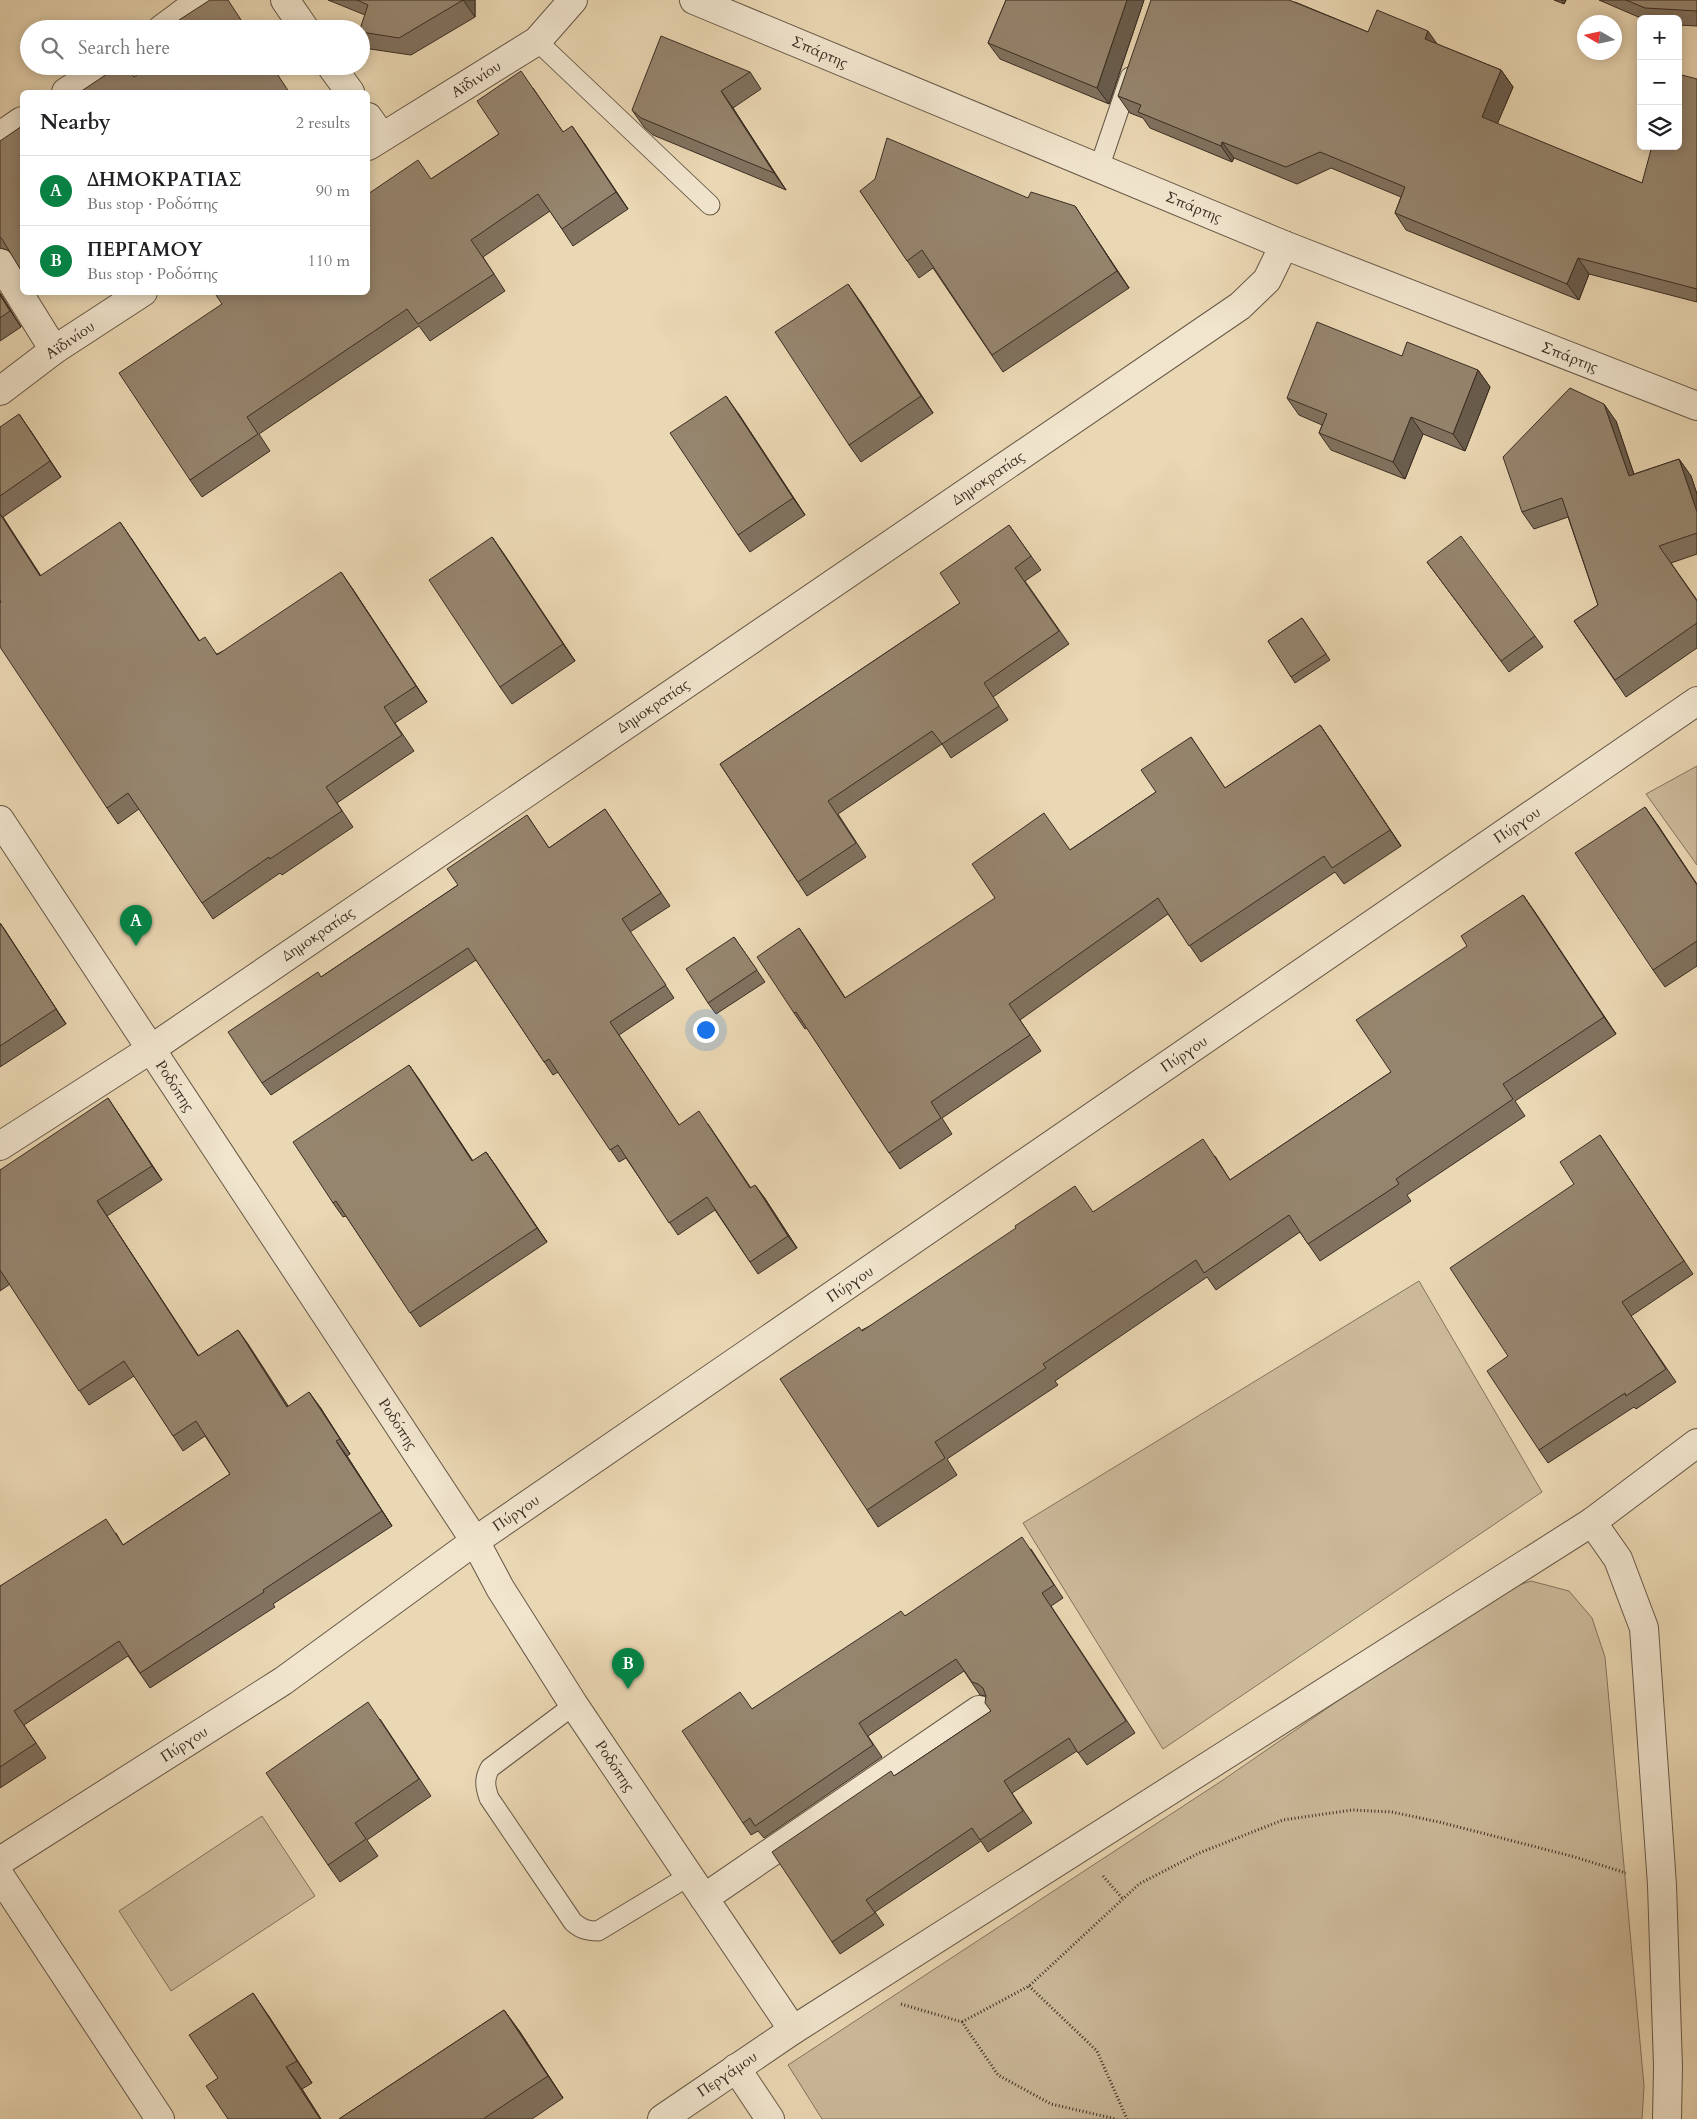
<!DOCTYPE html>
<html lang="en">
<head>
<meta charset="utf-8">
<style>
	:root { --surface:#fff; --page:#f6f6f6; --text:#202124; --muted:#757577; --line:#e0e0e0; --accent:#0b8043 }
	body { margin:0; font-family:Cardo,serif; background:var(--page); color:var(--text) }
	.controls { position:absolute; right:15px; top:15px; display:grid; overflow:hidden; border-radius:8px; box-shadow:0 2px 12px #0003 }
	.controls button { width:45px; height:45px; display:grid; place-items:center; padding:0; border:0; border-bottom:1px solid var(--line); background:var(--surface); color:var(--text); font:25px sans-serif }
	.compass { position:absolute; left:1577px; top:15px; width:45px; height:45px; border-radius:50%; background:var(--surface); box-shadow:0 2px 12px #0003; rotate:279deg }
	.you { position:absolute; left:705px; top:1029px; width:18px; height:18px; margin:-12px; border:4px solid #fff; border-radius:50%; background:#1a73e8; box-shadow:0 0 0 8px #1a73e833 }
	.badge { display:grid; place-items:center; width:32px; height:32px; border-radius:50%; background:var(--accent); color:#fff; font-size:16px; font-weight:700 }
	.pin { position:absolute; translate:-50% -41px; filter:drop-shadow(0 1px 2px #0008) }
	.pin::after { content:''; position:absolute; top:26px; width:18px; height:15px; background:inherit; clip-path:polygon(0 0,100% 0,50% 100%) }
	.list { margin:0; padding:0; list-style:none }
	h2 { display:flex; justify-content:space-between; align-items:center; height:65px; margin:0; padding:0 20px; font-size:21px }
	h2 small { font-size:16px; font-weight:400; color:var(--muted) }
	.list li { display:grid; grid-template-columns:32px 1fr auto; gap:15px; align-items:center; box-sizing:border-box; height:70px; padding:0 20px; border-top:1px solid var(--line) }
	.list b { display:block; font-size:19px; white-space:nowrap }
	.list p { margin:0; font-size:16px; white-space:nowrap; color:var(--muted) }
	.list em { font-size:16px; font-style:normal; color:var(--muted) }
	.icon { flex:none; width:28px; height:28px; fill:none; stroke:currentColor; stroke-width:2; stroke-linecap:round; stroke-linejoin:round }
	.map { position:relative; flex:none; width:1697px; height:2119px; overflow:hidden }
	.search { position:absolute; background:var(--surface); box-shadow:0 2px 12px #0003; left:20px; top:20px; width:350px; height:55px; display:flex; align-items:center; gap:12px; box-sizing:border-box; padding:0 18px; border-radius:28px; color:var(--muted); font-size:19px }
	.panel { position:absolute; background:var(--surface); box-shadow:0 2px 12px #0003; left:20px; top:90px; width:350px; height:205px; border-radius:8px }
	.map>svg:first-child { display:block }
</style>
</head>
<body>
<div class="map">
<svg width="1697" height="2119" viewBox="0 0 1697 2119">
	<rect width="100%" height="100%" fill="#ead7b3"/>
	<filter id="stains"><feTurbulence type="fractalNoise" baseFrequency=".004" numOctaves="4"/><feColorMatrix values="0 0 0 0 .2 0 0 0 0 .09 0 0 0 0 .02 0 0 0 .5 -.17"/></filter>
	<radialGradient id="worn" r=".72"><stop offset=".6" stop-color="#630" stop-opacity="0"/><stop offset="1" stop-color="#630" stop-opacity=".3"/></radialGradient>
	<!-- green -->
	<g fill="#ccba9b" stroke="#83745f">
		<path d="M1697,766V865L1646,794Z"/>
		<path d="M1419,1281L1542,1492L1163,1749L1023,1523Z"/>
		<path d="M1531,1581L1569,1591L1592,1618L1605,1657L1644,2086L1642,2119H822L788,2065L1223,1780L1493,1594Z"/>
		<path d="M262,1816L315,1896L171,1991L119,1911Z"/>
	</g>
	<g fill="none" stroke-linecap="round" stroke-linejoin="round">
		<defs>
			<g id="service">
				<path d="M537,41L710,205"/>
				<path d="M1099,168L1130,77"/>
				<path d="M574,1705L490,1768C484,1779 485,1786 489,1798L573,1922C581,1929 587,1931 598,1931L689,1876"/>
			</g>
			<g id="minor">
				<path d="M285,0L305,29"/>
				<path d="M694,0L1284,245L1697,406"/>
				<path d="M162,29L201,0"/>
				<path d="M331,66L350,92"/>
				<path d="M66,92L106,66"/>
				<path d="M368,117L382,137"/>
				<path d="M0,136L22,121"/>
				<path d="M368,146L537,41L573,0"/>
				<path d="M0,263L54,350"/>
				<path d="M0,391L54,350L143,292"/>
				<path d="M0,1146L151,1049L1240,306L1267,280L1284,245"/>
				<path d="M1592,1522L1618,1559L1644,1628L1662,1885L1668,2066L1667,2119"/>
				<path d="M0,1861L283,1681L475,1541L1697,701"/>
				<path d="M0,1876L160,2119"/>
				<path d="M704,1898L979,1710"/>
				<path d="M793,2030L1592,1522L1697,1443"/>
			</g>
			<g id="tertiary">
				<path d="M0,820L475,1541L500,1588L574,1705L793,2030L662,2119"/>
				<path d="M736,2068L770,2119"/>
			</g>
		</defs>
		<!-- service casing -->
		<use href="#service" stroke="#665847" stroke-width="21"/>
		<!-- minor casing -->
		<use href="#minor" stroke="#665847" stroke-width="30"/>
		<!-- tertiary casing -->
		<use href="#tertiary" stroke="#665847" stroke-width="30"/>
		<!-- path -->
		<g stroke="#3a2d23" stroke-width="3" stroke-dasharray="1 2.5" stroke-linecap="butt">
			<path d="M1103,1876L1123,1899"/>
			<path d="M1029,1986L1097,2051L1127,2119"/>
			<path d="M901,2004L962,2022L998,2075L1051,2104L1116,2119"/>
			<path d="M962,2022L1029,1986L1139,1884L1199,1853L1283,1820L1352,1810L1392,1812L1439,1822L1575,1857L1626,1873"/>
		</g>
		<!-- service -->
		<use href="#service" stroke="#f1e5ce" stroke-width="19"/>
		<!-- minor -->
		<use href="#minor" stroke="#f1e5ce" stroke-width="28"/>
		<!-- tertiary -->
		<use href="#tertiary" stroke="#f1e5ce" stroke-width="28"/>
	</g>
	<!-- wall -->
	<g fill="#81725f" stroke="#3a2d23">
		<path d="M328,0H475V17L411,55L370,49L361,36V29L365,15Z"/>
		<path d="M1006,0H1144L1109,104L1000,59L988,43Z"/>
		<path d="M1554,0H1566L1564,4Z"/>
		<path d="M1599,0H1697V26L1678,25V19H1643Z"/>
		<path d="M1295,2L1368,32L1437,44L1501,70L1513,87L1497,124L1642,183L1697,79V302L1589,274L1579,300L1406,230L1395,213L1401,197L1331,168L1297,184L1234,158L1232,162L1150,128L1143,118L1130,113L1118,96Z"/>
		<path d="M750,72L761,89L733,108L786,190L653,135L644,127L632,110Z"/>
		<path d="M533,88L563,132L584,143L628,209L573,246L550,211L483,257L505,291L430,341L419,326L259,434L270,451L202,497L190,480L222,304L431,179L499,134Z"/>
		<path d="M0,141L10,252L8,250L0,248Z"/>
		<path d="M860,191L1086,223L1129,288L1003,372L933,268L919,278Z"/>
		<path d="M0,293L21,327L0,341Z"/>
		<path d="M860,301L933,413L861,462L849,445Z"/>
		<path d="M1402,356L1478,370L1490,387L1465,451L1423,434L1405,479L1331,450L1319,433L1322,425L1299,415L1287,398Z"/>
		<path d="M738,413L805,515L750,552L738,535Z"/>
		<path d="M1616,421L1634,474L1679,459L1691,476L1697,494V554L1671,563L1697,600V648L1626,697L1574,621L1598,605L1568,517L1534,529L1522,512Z"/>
		<path d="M0,427L30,430L61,477L3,517L41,576L131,538L199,640L217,654L352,588L427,702L395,723L414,751L337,803L353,827L282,875L280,873L213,919L139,809L118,824L107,808L0,600Z"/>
		<path d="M1009,525L1041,570L1025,581L1069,644L993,697L1008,720L951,758L942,744L838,814L866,857L807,896L720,764L960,603Z"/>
		<path d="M492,537L575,661L512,704L500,687Z"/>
		<path d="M1427,562L1535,636L1543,647L1509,672Z"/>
		<path d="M1302,618L1330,660L1295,683L1268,641Z"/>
		<path d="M1320,725L1401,846L1344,884L1335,872L1201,962L1168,914L1020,1020L1041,1051L942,1118L952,1134L900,1169L807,1028L805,1029L794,1013L810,944L845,998L1070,850L1156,792L1191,737L1225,788Z"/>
		<path d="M605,809L670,906L630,932L674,998L619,1035L679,1125L708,1124L751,1188L764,1197L797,1248L758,1274L715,1210L678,1235L626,1158L619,1162L558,1072L553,1075L476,960L271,1095L262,1083L321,977L458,885L527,815L549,848Z"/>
		<path d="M1657,824L1697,884V966L1665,987L1653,970Z"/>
		<path d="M1523,895L1616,1034L1515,1101L1525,1116L1407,1195L1411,1201L1320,1261L1300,1232L1216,1290L1207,1277L1055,1381L1058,1385L947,1459L957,1475L878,1527L867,1510L862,1330L1093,1212L1215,1156L1230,1180L1391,1072L1467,946Z"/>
		<path d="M0,923L66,1024L0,1067Z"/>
		<path d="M734,937L765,982L716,1014L708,1003Z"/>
		<path d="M409,1065L473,1161L486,1152L547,1242L420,1327L346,1216L343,1217L333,1203Z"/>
		<path d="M118,1113L162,1180L107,1216L198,1356L238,1330L288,1407H320L350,1454L347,1456L392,1526L273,1604L275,1607L150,1688L128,1656L24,1725L46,1758L0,1788V1586L116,1533L123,1545L230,1474L205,1436L183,1451L134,1376L89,1405L10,1284L0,1291V1170Z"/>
		<path d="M1600,1135L1693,1274L1631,1316L1676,1382L1636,1409L1634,1407L1548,1463L1539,1450L1574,1184Z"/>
		<path d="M1031,1549L1063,1598L1051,1606L1135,1733L1087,1765L1077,1751L1012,1793L1032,1823L988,1852L981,1841L875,1912L884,1925L840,1954L832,1942L894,1776L991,1711L986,1696L980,1695L964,1671L868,1736L882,1757L764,1838L758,1831L751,1835L743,1823L752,1709L905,1616Z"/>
		<path d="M380,1719L431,1796L367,1840L378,1856L340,1882L328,1865Z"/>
		<path d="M504,2010L520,2032L563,2098L532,2119H339Z"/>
		<path d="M268,2015L312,2083L302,2089L321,2119H228L218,2078Z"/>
	</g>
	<!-- shaded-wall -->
	<g fill="#695d4d" stroke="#3a2d23">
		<path d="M463,0H475V17Z"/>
		<path d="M1127,0H1144L1109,104L1097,88Z"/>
		<path d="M1561,0H1566L1564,4Z"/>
		<path d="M1428,31L1440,48L1425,39Z"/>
		<path d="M1501,70L1513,87L1493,134L1482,117Z"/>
		<path d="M721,91L733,108L786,190L774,173Z"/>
		<path d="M572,126L584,143L628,209L616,192Z"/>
		<path d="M1222,142L1234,158L1232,162L1221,146Z"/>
		<path d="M1075,206L1086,223L1129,288L1117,271Z"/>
		<path d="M1578,258L1589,274L1579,300L1567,284Z"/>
		<path d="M848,284L860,301L933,413L921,396Z"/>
		<path d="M0,293L21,327L0,295Z"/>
		<path d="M1478,370L1490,387L1465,451L1453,434Z"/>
		<path d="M726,396L738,413L805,515L793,498Z"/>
		<path d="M1604,404L1616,421L1640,493L1629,476Z"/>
		<path d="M19,414L30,430L61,477L50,461Z"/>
		<path d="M1411,417L1423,434L1405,479L1393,462Z"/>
		<path d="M1679,459L1691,476L1697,494V512Z"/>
		<path d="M0,514L51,592L40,576Z"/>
		<path d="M120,522L131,538L210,657L199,641Z"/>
		<path d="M492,537L504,554L575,661L563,644Z"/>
		<path d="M341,572L352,588L427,702L416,686Z"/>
		<path d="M1320,725L1331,741L1401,846L1390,830Z"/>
		<path d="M1645,807L1657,824L1697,885Z"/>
		<path d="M1523,895L1535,912L1616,1034L1604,1017Z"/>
		<path d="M0,923L5,930L66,1024L56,1009Z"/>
		<path d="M799,928L810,944L856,1014L845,998Z"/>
		<path d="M409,1065L419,1079L482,1175L472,1161Z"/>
		<path d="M108,1098L118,1113L162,1180L152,1166Z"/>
		<path d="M486,1152L496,1166L547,1242L537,1228Z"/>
		<path d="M755,1185L764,1197L797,1248L788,1236Z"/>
		<path d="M97,1201L107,1216L208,1370L198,1356Z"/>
		<path d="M238,1330L248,1344L298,1421L287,1407Z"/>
		<path d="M309,1392L320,1407L350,1454L340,1439Z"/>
		<path d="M336,1441L347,1456L392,1526L382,1511Z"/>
		<path d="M253,1993L268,2015L312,2083L297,2061Z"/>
		<path d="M504,2010L520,2032L563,2098L548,2076Z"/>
		<path d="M286,2067L302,2089L321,2119H320Z"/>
	</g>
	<!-- building -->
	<g fill="#96856e" stroke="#3a2d23">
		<path d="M210,0H228L247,29H185L179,20Z"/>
		<path d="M357,0H463L399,38L361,32V29H360L368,5Z"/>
		<path d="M1006,0H1127L1097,88L988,43Z"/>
		<path d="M1151,0H1289L1368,32L1377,10L1428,31L1425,39L1501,70L1482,117L1642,183L1652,146H1678V74L1697,79V289L1578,258L1567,284L1395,213L1405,187L1320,152L1286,167L1222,142L1221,146L1138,112L1141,105L1118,96Z"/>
		<path d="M1626,0H1697V11L1645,8Z"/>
		<path d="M661,36L750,72L721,91L774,173L641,118L632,110Z"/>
		<path d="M119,66H127L134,77L149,66H272L289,92H80Z"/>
		<path d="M521,71L563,132L572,126L616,192L562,229L538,194L471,240L494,274L418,324L407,309L247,417L258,434L190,480L119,373L222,304L214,292H368V194L418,160L431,179L499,134L477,101Z"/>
		<path d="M22,126V272L2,239L0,237V141Z"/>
		<path d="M887,138L1028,198L1031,192L1075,206L1117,271L992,355L922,250L907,261L860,191L875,179Z"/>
		<path d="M848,284L921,396L849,445L775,332Z"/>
		<path d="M0,295L10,311L0,318Z"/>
		<path d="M1317,322L1402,356L1407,342L1478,370L1453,434L1411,417L1393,462L1319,433L1327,414L1287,398Z"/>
		<path d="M1570,388L1604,404L1629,476L1679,459L1697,512V533L1659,546L1697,601V623L1615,680L1574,621L1598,605L1562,498L1522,512L1503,457Z"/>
		<path d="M726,396L793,498L738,535L670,433Z"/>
		<path d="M19,414L50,461L0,496V427Z"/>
		<path d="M0,514L40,576L120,522L199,641L205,637L217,655L341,572L416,686L384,707L402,735L326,787L342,811L270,859L269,857L202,903L128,793L107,808L0,647V603L1,602L0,600Z"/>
		<path d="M1009,525L1031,556L1015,568L1059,631L984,683L999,706L942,744L932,731L828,801L856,843L798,882L720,764L960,603L940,573Z"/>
		<path d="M1461,536L1535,636L1501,661L1427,562Z"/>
		<path d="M492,537L563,644L500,687L429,580Z"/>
		<path d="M1302,618L1326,654L1291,677L1268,641Z"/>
		<path d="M1320,725L1390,830L1332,868L1324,856L1189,946L1158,898L1009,1004L1030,1035L931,1102L941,1118L889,1153L796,1012L794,1013L757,957L799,928L845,998L995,898L972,864L1044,813L1070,850L1156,792L1141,770L1191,737L1225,788Z"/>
		<path d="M1645,807L1697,885V941L1653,970L1575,853Z"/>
		<path d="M605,809L661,893L622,919L666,985L610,1022L679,1125L699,1111L750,1188L755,1185L788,1236L750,1262L707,1197L669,1223L618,1145L610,1150L549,1059L544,1062L468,948L262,1083L228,1032L318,972L321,977L458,885L447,869L527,815L549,848Z"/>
		<path d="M1523,895L1604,1017L1503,1084L1513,1099L1396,1179L1399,1184L1308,1244L1289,1215L1204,1273L1196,1260L1043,1364L1046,1368L935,1442L945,1458L867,1510L780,1379L859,1327L862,1331L1016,1228L1015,1226L1075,1186L1093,1212L1203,1139L1230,1180L1391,1072L1356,1020L1467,946L1461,936Z"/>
		<path d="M0,923L56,1009L0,1046Z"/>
		<path d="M734,937L757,970L708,1003L686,969Z"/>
		<path d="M409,1065L472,1161L486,1152L537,1228L410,1313L336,1201L333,1203L293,1142Z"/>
		<path d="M108,1098L152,1166L97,1201L198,1356L238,1330L287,1407L309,1392L340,1439L336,1441L382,1511L263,1590L264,1592L140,1673L119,1641L14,1711L36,1743L0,1767V1586L106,1519L123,1545L230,1474L196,1421L173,1436L124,1361L79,1391L0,1270V1170Z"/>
		<path d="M1600,1135L1684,1261L1622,1302L1666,1369L1626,1396L1625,1393L1539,1450L1487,1371L1508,1356L1450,1268L1574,1184L1560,1162Z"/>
		<path d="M1022,1537L1054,1585L1042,1593L1126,1721L1078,1753L1069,1738L1004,1781L1023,1811L980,1840L972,1828L866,1900L875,1913L832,1942L772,1852L891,1771L894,1776L991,1711L985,1703L986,1696L983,1688L978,1684L972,1682L956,1659L859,1723L873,1745L755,1826L750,1818L743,1823L682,1731L740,1692L752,1709L901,1611L905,1616Z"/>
		<path d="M368,1702L419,1779L355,1823L366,1839L328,1865L266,1773Z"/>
		<path d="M253,1993L297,2061L286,2067L320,2119H228L206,2086L218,2078L189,2035Z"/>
		<path d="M504,2010L548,2076L483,2119H339Z"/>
	</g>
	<g text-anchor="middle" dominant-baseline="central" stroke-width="5" stroke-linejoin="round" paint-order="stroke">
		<!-- street labels -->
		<g font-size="15" fill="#3a2d23" stroke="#f1e5ce">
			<text transform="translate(820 52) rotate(23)">Σπάρτης</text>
			<text transform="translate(476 79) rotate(-32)">Αϊδινίου</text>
			<text transform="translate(1194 207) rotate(22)">Σπάρτης</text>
			<text transform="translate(70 340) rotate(-34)">Αϊδινίου</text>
			<text transform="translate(1570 357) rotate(21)">Σπάρτης</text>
			<text transform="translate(988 478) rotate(-34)">Δημοκρατίας</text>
			<text transform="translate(653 706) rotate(-34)">Δημοκρατίας</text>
			<text transform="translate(1517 825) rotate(-34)">Πύργου</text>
			<text transform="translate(318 934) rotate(-34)">Δημοκρατίας</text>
			<text transform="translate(1184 1054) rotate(-34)">Πύργου</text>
			<text transform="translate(175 1086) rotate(57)">Ροδόπης</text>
			<text transform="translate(850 1284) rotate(-34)">Πύργου</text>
			<text transform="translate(398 1424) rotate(57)">Ροδόπης</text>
			<text transform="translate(516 1513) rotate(-34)">Πύργου</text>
			<text transform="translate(184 1744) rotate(-33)">Πύργου</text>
			<text transform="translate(615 1766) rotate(56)">Ροδόπης</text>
			<text transform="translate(727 2074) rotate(-34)">Περγάμου</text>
		</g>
	</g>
	<rect width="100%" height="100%" filter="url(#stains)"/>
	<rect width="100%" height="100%" fill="url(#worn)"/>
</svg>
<div class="controls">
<button>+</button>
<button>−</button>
<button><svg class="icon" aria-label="layers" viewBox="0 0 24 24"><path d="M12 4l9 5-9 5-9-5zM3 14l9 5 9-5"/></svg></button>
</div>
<svg class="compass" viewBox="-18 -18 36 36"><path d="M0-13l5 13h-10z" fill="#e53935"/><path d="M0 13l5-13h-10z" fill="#757577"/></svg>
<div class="you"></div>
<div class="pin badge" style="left:136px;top:946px">A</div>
<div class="pin badge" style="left:628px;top:1689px">B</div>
<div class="search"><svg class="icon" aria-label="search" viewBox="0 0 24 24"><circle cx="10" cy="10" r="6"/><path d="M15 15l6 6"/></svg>Search here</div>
<section class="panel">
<h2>Nearby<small>2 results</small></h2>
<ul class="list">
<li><span class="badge">A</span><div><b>ΔΗΜΟΚΡΑΤΙΑΣ</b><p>Bus stop · Ροδόπης</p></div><em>90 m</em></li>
<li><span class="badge">B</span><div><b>ΠΕΡΓΑΜΟΥ</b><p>Bus stop · Ροδόπης</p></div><em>110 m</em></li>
</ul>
</section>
</div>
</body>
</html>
